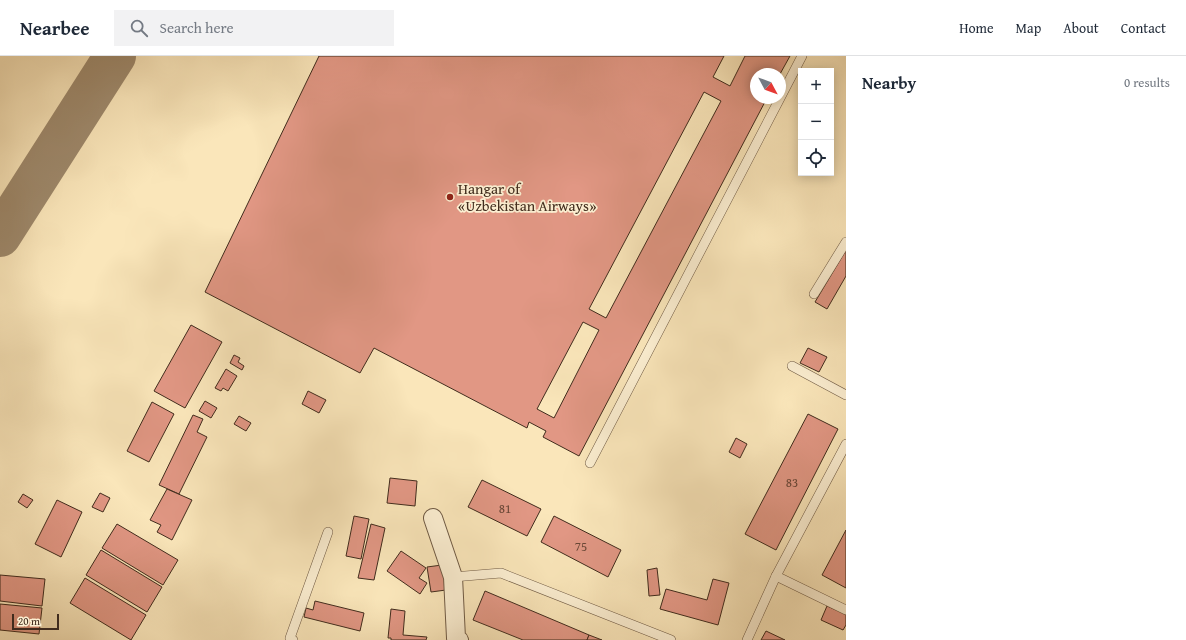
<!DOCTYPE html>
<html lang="en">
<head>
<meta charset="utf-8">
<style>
	:root { --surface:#fff; --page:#f2f2f3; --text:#1f2937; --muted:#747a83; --line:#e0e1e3 }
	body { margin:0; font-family:"Gentium Book Plus",serif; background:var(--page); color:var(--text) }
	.controls { position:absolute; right:12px; top:12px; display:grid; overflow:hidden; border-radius:0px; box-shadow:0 2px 10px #0003 }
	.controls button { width:36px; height:36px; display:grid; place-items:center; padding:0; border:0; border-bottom:1px solid var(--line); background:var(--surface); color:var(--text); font:20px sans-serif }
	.compass { position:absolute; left:750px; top:12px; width:36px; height:36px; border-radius:50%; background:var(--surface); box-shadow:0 2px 10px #0003; rotate:131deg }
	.scale { position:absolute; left:12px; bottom:10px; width:47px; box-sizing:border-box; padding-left:4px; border:2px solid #412c1d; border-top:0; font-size:11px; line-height:14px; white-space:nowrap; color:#412c1d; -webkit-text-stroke:3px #fcefd2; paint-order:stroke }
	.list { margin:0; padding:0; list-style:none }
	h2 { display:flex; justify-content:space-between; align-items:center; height:52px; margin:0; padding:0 16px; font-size:17px }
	h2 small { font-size:13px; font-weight:400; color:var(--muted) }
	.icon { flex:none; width:22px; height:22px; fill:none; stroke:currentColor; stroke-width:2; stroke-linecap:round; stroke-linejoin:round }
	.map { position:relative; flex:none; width:846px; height:584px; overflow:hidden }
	header { display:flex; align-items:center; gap:24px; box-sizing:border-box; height:56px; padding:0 20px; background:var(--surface); border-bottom:1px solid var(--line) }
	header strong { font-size:19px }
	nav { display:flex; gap:22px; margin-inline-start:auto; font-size:14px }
	.search { width:280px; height:36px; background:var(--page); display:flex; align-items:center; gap:10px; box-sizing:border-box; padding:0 14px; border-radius:0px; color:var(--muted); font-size:15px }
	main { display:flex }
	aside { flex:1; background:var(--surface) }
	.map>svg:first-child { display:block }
</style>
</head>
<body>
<header>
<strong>Nearbee</strong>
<div class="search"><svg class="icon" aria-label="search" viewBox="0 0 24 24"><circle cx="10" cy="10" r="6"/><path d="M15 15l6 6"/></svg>Search here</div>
<nav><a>Home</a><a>Map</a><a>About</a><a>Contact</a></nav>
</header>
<main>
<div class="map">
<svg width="846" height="584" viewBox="0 0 846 584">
	<rect width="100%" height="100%" fill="#fae6ba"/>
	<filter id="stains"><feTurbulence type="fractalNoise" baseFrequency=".005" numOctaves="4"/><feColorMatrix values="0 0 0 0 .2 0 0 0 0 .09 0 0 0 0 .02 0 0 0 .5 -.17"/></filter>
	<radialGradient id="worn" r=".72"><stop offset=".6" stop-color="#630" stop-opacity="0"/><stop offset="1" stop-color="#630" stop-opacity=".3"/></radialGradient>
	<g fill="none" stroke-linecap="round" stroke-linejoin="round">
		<!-- taxiway -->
		<path stroke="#9e896c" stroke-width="42" d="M0,180L115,0"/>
	</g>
	<!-- building -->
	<g fill="#e19784" stroke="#412c1d" fill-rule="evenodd">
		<path d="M319,0H724L713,21L730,30L745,0H790L780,18H756V42H767L579,400L543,381L546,375L529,366L527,372L374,292L360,317L205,236ZM704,36L721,45L606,262L589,253ZM583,266L599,274L554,362L537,353Z"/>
		<path d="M846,194V220L827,253L815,246Z"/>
		<path d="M191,269L222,286L185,352L154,335Z"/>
		<path d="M808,292L827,301L819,316L800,307Z"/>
		<path d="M234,299L240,302L238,306L244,310L242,314L230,307Z"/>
		<path d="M226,313L237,320L228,335L223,332L221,335L215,332Z"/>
		<path d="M308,335L326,344L319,357L302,348Z"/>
		<path d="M205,345L217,352L211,362L199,355Z"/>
		<path d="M152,346L174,358L149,406L127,395Z"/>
		<path d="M808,358L838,373L776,494L745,478Z"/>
		<path d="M193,359L203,363L197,376L207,381L179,438L159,429Z"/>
		<path d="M239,360L251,367L246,375L234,368Z"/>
		<path d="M736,382L747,388L740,402L729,396Z"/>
		<path d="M390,422L417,425L415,450L387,447Z"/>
		<path d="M482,424L541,453L527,480L468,451Z"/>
		<path d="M167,433L192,444L172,484L157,476L161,469L150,464Z"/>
		<path d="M100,437L110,442L103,456L92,451Z"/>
		<path d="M23,438L33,444L27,452L18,446Z"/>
		<path d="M57,444L82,456L61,501L35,488Z"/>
		<path d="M354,460L369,463L361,503L346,500Z"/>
		<path d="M554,460L621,494L608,521L541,486Z"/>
		<path d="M117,468L178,504L163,529L102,492Z"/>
		<path d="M371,468L385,472L374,524L358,522Z"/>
		<path d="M846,474V532L822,519Z"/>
		<path d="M101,494L162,531L147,556L86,519Z"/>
		<path d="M401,495L426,512L419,522L427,527L420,538L387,515Z"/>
		<path d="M442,509L446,534L431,536L427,511Z"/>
		<path d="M657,512L660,539L649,540L647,514Z"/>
		<path d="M0,519L45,523L42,550L0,545Z"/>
		<path d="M85,522L146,559L131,584L70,547Z"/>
		<path d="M713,523L729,527L718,569L660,553L666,533L707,544Z"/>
		<path d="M485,535L589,579L587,584H523L473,564Z"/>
		<path d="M315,545L364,557L360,575L304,561L306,552L313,554Z"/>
		<path d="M0,548L42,552L39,578L0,574Z"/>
		<path d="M827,550L846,558V569L843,574L821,564Z"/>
		<path d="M391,553L405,555L403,579L427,581L426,584H391V582H388Z"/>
		<path d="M766,575L785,584H761Z"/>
		<path d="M589,579L602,584H587Z"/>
	</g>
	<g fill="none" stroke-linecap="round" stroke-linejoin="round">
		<defs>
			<g id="service">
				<path d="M814,238L846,186"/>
				<path d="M792,310L846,339"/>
				<path d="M590,407L802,0"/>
				<path d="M776,520L846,554"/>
				<path d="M453,521L501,517L671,584"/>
				<path d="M293,584L290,582L328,476"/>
				<path d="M747,584L776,520L846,388"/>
			</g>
			<path id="minor" d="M433,462L453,521L456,582L459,584"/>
		</defs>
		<!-- service casing -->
		<use href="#service" stroke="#6f5a44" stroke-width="10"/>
		<!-- minor casing -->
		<use href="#minor" stroke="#6f5a44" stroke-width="20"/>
		<!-- service -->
		<use href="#service" stroke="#fcefd2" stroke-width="9"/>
		<!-- minor -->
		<use href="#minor" stroke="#fcefd2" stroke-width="18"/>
	</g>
	<!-- markers -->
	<circle fill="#8f2418" stroke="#fcefd2" stroke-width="1.5" cx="450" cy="141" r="4"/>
	<g text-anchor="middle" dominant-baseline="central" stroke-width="3.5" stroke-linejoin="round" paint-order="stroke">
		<!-- number labels -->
		<g font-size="13" fill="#694737">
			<text x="792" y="426">83</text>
			<text x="505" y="452">81</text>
			<text x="581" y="490">75</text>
		</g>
		<!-- poi labels -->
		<g font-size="15" fill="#412c1d" stroke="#fcefd2" text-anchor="start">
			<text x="458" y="132">Hangar of<tspan x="458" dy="17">«Uzbekistan Airways»</tspan></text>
		</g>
	</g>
	<rect width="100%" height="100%" filter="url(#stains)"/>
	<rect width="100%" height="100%" fill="url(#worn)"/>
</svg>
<div class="controls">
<button>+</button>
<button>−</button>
<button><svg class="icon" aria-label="locate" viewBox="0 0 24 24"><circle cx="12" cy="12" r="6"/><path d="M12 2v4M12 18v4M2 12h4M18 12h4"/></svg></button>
</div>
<svg class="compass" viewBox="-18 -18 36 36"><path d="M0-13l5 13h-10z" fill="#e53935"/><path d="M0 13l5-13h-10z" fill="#747a83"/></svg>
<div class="scale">20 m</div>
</div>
<aside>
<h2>Nearby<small>0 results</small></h2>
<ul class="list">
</ul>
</aside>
</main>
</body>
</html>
